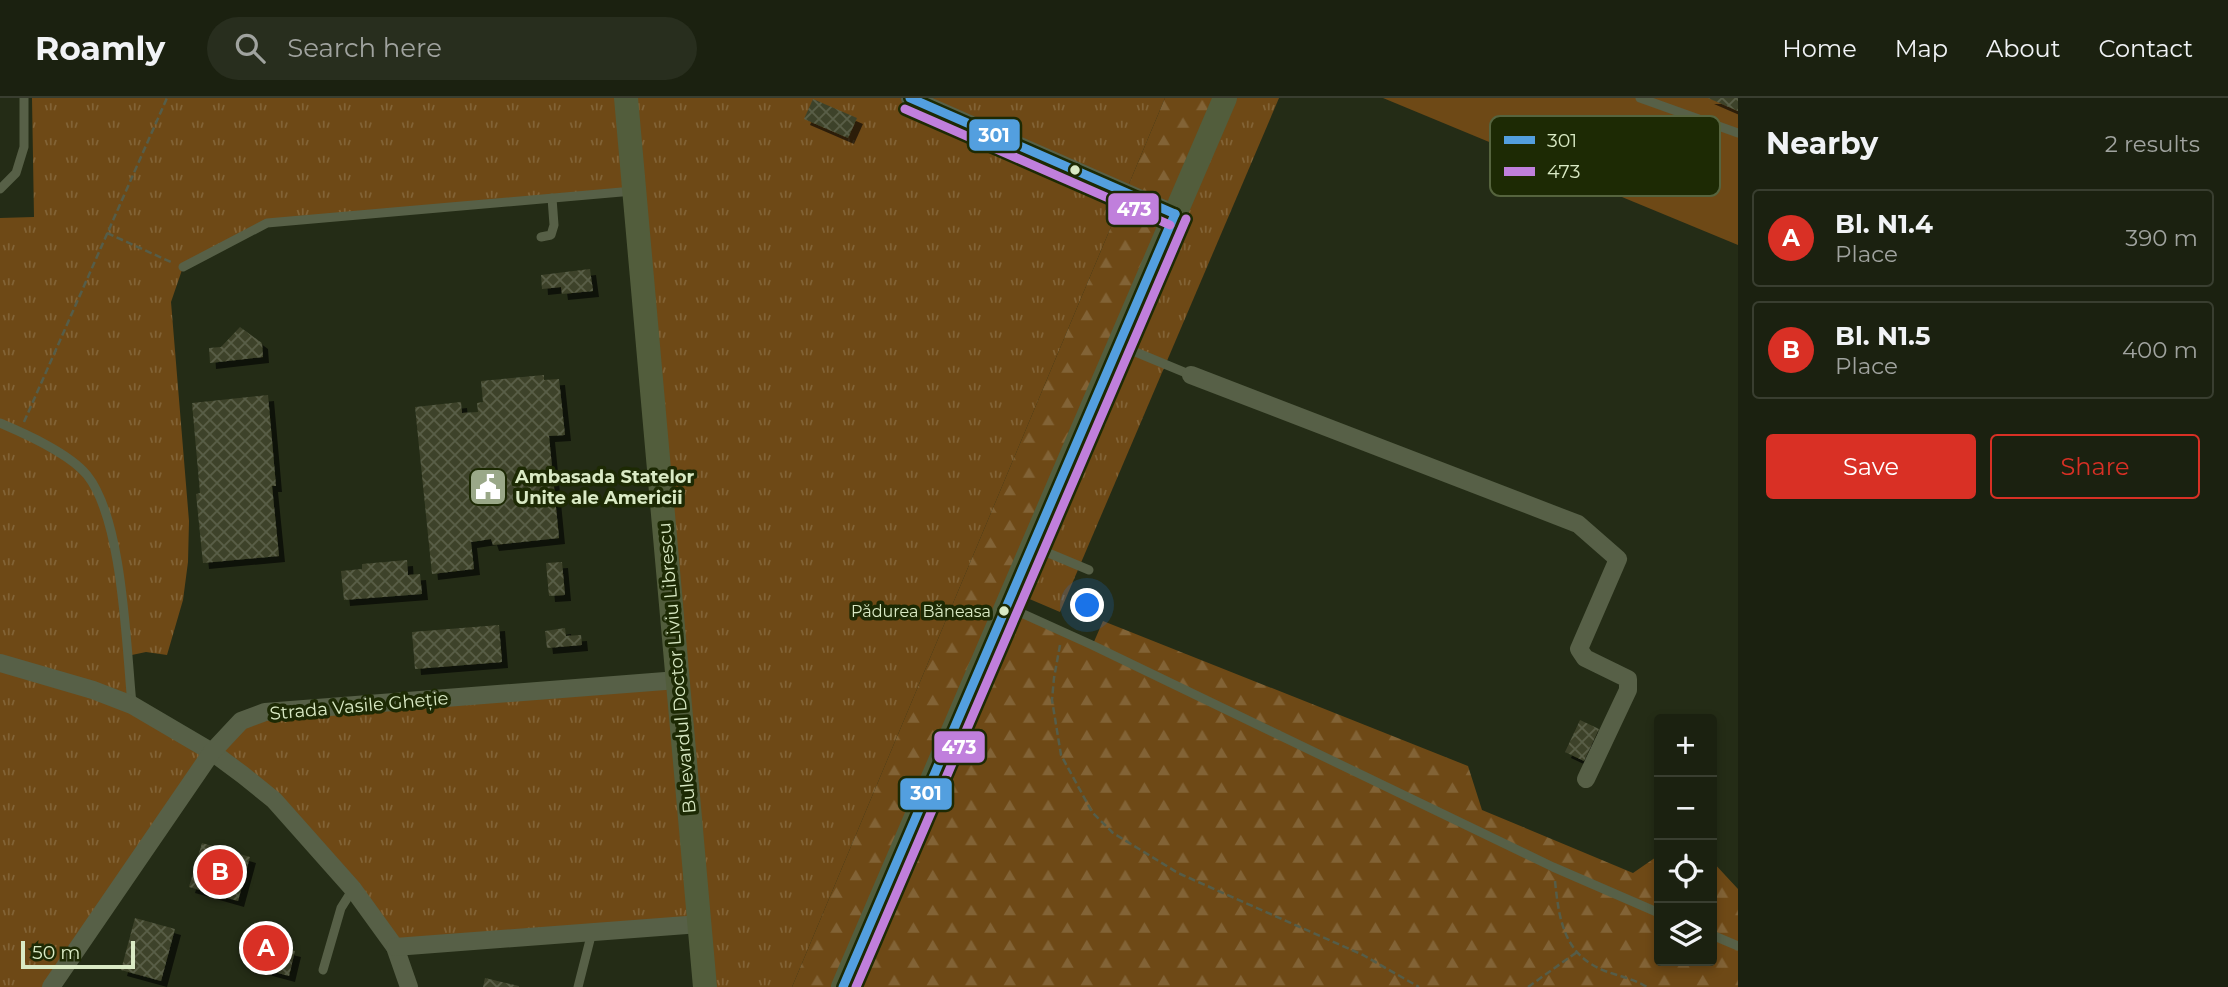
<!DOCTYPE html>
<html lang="en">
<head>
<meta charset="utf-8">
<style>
	:root { --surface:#1b2110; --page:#282e1e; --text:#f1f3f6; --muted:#a0a39f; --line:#393e30; --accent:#d93025 }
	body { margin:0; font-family:Montserrat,sans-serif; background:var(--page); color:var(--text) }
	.controls { position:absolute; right:21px; bottom:21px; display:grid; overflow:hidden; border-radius:7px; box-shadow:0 4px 10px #0003 }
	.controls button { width:63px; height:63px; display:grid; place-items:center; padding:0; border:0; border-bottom:2px solid var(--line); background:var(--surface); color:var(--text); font:35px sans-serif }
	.scale { position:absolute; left:21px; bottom:18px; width:114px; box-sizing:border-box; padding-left:7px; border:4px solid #daeac5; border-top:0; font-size:19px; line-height:24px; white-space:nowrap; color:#daeac5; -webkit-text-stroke:5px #1d2a04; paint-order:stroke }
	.you { position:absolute; left:1088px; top:508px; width:24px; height:24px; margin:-18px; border:5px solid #fff; border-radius:50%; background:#1a73e8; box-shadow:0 0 0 10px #1a73e833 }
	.badge { display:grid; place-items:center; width:46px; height:46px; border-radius:50%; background:var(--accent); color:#fff; font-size:23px; font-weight:700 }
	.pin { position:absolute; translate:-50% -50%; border:4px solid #fff; box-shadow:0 2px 7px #0006 }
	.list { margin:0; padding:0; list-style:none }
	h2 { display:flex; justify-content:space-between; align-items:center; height:91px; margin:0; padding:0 28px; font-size:30px }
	h2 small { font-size:23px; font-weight:400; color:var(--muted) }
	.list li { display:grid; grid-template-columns:46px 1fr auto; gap:21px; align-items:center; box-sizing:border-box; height:98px; margin:0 14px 14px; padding:0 14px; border:2px solid var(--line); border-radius:7px }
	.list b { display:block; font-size:26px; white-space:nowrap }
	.list p { margin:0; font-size:23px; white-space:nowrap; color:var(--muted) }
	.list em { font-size:23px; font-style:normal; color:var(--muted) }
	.actions { display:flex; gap:14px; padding:21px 28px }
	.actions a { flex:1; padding:16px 0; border:2px solid var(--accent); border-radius:7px; text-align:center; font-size:24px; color:var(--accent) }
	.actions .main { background:var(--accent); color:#fff }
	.icon { flex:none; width:38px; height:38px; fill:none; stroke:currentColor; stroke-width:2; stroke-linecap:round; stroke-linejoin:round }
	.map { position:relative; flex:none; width:1738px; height:889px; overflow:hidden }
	header { display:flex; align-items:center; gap:42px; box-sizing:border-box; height:98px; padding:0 35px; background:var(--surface); border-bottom:2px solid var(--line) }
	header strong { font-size:33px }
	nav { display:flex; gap:38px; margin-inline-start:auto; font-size:24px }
	.search { width:490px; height:63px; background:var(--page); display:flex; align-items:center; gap:18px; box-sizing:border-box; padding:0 24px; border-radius:38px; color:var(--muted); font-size:26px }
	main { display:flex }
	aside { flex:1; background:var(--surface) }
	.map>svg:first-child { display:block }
</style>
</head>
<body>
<header>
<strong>Roamly</strong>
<div class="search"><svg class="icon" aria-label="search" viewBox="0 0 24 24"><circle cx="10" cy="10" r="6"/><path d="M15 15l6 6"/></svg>Search here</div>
<nav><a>Home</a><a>Map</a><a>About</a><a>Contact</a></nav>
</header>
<main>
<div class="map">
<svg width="1738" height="889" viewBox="0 0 1738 889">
	<defs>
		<pattern id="grass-tufts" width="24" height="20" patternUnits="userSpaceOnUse" patternTransform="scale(1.75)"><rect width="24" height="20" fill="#6e4916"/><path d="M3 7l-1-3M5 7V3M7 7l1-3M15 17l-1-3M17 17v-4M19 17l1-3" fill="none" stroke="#826336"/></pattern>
		<pattern id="forest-firs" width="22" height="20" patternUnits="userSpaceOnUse" patternTransform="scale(1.75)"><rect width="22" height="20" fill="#6e4916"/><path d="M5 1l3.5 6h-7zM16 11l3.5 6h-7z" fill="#826336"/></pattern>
		<pattern id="building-cross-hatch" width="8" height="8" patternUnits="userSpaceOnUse" patternTransform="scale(1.75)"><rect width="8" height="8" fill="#3e432a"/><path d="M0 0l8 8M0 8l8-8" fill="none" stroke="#595e47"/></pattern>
		<filter id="shadow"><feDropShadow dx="6" dy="6" stdDeviation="0" flood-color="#0009"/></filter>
	</defs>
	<rect width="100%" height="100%" fill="#242c16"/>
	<!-- grass -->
	<g fill="url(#grass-tufts)" fill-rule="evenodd">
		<path d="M32,0H1165L792,889H705L700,827L395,849L353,791L212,654L51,889H0V120L34,119ZM635,93L678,582L241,623L212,654L132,607L127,558L146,554L167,557L183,502L188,464L189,423L171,204L183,169L267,125Z"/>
		<path d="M1225,0H1279L1060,514L1013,494Z"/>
	</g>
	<!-- forest -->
	<path fill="url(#forest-firs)" d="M1165,0H1222L1007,508L1093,546L1103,523L1468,668L1482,712L1633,775L1659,757V863H1712V763L1738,791V889H792Z"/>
	<!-- park -->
	<path fill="#6e4916" d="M1383,0H1738V147Z"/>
	<!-- building -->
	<g fill="url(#building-cross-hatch)" filter="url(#shadow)">
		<path d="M1708,0H1738V13Z"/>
		<path d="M813,1L857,20L848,40L804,21Z"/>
		<path d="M590,171L593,193L562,196L561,189L542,191L541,177Z"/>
		<path d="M240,229L262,245L263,259L210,265L209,250L221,249Z"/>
		<path d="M544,277V282L559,281L565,337L549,338L559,440L493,447L491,441L471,444L474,471L432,476L415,309L461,304L462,315L478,314L477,305L483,304L481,283Z"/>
		<path d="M268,297L276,388H272L279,458L203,465L196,396L200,395L192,305Z"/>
		<path d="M407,462L408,477L420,476L422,496L344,502L341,473L362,471V466Z"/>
		<path d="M562,464L565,497L549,498L546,465Z"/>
		<path d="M499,527L502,564L415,571L412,534Z"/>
		<path d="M565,530L566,538L581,537L582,547L547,550L545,533Z"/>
		<path d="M1580,622L1599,631L1584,663L1565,654Z"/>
		<path d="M202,745L250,759L238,803L189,789Z"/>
		<path d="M135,820L175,831L161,883L121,872Z"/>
		<path d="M255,824L279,831L274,848L295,853L289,878L244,866Z"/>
		<path d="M485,880L519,888V889H483Z"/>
	</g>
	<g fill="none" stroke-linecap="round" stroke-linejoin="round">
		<!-- path -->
		<g stroke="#555d49" stroke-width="2.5" stroke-dasharray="7 3.5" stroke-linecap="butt">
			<path d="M107,135L173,165"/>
			<path d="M24,324L167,0"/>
			<path d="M1060,547L1054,580L1052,602L1061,657L1092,714L1113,735L1178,775L1363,857L1419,889"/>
			<path d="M1555,783C1559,822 1564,857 1605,873C1619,878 1634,881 1647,889"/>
			<path d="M1528,889L1577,854"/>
		</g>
		<!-- lane -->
		<g stroke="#576047" stroke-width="9">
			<path d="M1640,0L1738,35"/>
			<path d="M0,91L16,75L24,49V0"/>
			<path d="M541,139L551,137L554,127L552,100"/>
			<path d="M183,169L267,125L633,93"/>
			<path d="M1121,248L1191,277"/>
			<path d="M0,325C26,336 69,355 87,377C123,422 126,547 132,606"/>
			<path d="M1034,449L1089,472"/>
			<path d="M1008,509L1092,547L1553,769L1659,815"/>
			<path d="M1712,837L1738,848"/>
			<path d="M323,872L341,810L353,791"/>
			<path d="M578,889L592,834"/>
		</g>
		<!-- street -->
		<g stroke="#576047" stroke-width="18">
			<path d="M910,0L1175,116"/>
			<path d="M1191,277L1578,426L1618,461L1579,551L1585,560L1628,581V592L1586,681"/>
			<path d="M0,565L93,592L132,607L212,654L243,677L274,702L353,791L395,849L409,889"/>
			<path d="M395,849L700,826"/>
			<path d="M51,889L212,654L241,623L265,614L678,582"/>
		</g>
		<!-- secondary -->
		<g stroke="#525d3c" stroke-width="24">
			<path d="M626,0L705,889"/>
			<path d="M843,889L1225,0"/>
		</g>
		<defs>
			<g id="bus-1">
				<path d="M910,0L1175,116"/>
				<path d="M843,889L1175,116"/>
			</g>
			<g id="bus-2">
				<path d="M905,11L1170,127"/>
				<path d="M856,889L1186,121"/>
			</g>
		</defs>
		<!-- bus-1 casing -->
		<use href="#bus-1" stroke="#1d2a04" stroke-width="14"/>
		<!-- bus-2 casing -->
		<use href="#bus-2" stroke="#1d2a04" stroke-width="14"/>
		<!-- bus-1 -->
		<use href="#bus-1" stroke="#539fdf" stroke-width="9"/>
		<!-- bus-2 -->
		<use href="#bus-2" stroke="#c07fdc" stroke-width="9"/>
	</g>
	<!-- icons -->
	<defs>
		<symbol id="civic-square" viewBox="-11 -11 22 22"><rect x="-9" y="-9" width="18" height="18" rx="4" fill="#9aa888" stroke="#1d2a04"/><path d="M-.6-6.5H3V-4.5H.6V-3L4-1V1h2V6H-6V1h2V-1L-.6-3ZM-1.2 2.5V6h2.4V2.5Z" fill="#fff"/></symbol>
	</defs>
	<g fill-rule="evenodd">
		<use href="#civic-square" x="466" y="367" width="44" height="44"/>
	</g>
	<!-- markers -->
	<g fill="#daeac5" stroke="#1d2a04" stroke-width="2.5">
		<circle cx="1075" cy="72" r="6"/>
		<circle cx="1004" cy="513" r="6"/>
	</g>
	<g text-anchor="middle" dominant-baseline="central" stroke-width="7" stroke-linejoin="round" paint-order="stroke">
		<!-- bus labels -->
		<g font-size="16" fill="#daeac5" stroke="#1d2a04" text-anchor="end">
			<text x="991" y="513">Pădurea Băneasa</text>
		</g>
		<!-- poi labels -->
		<g font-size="18" font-weight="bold" fill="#daeac5" stroke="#1d2a04" text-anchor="start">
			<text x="515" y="379">Ambasada Statelor<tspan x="515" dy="21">Unite ale Americii</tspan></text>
		</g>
		<!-- street labels -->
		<g font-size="18" fill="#daeac5" stroke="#1d2a04">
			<text transform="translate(677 570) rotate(-95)">Bulevardul Doctor Liviu Librescu</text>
			<text transform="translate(359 608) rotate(-5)">Strada Vasile Gheție</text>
		</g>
	</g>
	<!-- legend -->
	<rect x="1490" y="18" width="230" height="80" rx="10" fill="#1d2a04" stroke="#56643e" stroke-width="2"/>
	<rect x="1504" y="38" width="31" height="8" fill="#539fdf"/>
	<rect x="1504" y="69" width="31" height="9" fill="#c07fdc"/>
	<g font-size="19" fill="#daeac5">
		<text x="1547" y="49">301</text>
		<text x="1547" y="80">473</text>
	</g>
	<g stroke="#1d2a04" stroke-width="2.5">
		<rect x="968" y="20" width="53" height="34" rx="7" fill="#539fdf"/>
		<rect x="1107" y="94" width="53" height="34" rx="7" fill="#c07fdc"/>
		<rect x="933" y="632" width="53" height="34" rx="7" fill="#c07fdc"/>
		<rect x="899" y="679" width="54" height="34" rx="7" fill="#539fdf"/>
	</g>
	<g font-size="19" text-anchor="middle" font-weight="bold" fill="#fff">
		<text x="994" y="44">301</text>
		<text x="1134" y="118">473</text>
		<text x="959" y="656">473</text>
		<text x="926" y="702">301</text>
	</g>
</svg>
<div class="controls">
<button>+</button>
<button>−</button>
<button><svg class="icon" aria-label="locate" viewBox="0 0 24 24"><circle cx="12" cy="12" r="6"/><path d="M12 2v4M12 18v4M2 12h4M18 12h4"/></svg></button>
<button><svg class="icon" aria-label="layers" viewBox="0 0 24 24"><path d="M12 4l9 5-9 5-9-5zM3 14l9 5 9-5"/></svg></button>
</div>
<div class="scale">50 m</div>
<div class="you"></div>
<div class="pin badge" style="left:266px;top:850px">A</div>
<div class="pin badge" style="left:220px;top:774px">B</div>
</div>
<aside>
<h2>Nearby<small>2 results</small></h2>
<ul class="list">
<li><span class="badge">A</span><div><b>Bl. N1.4</b><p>Place</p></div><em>390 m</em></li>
<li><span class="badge">B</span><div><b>Bl. N1.5</b><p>Place</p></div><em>400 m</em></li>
</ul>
<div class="actions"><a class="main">Save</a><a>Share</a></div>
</aside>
</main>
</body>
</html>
